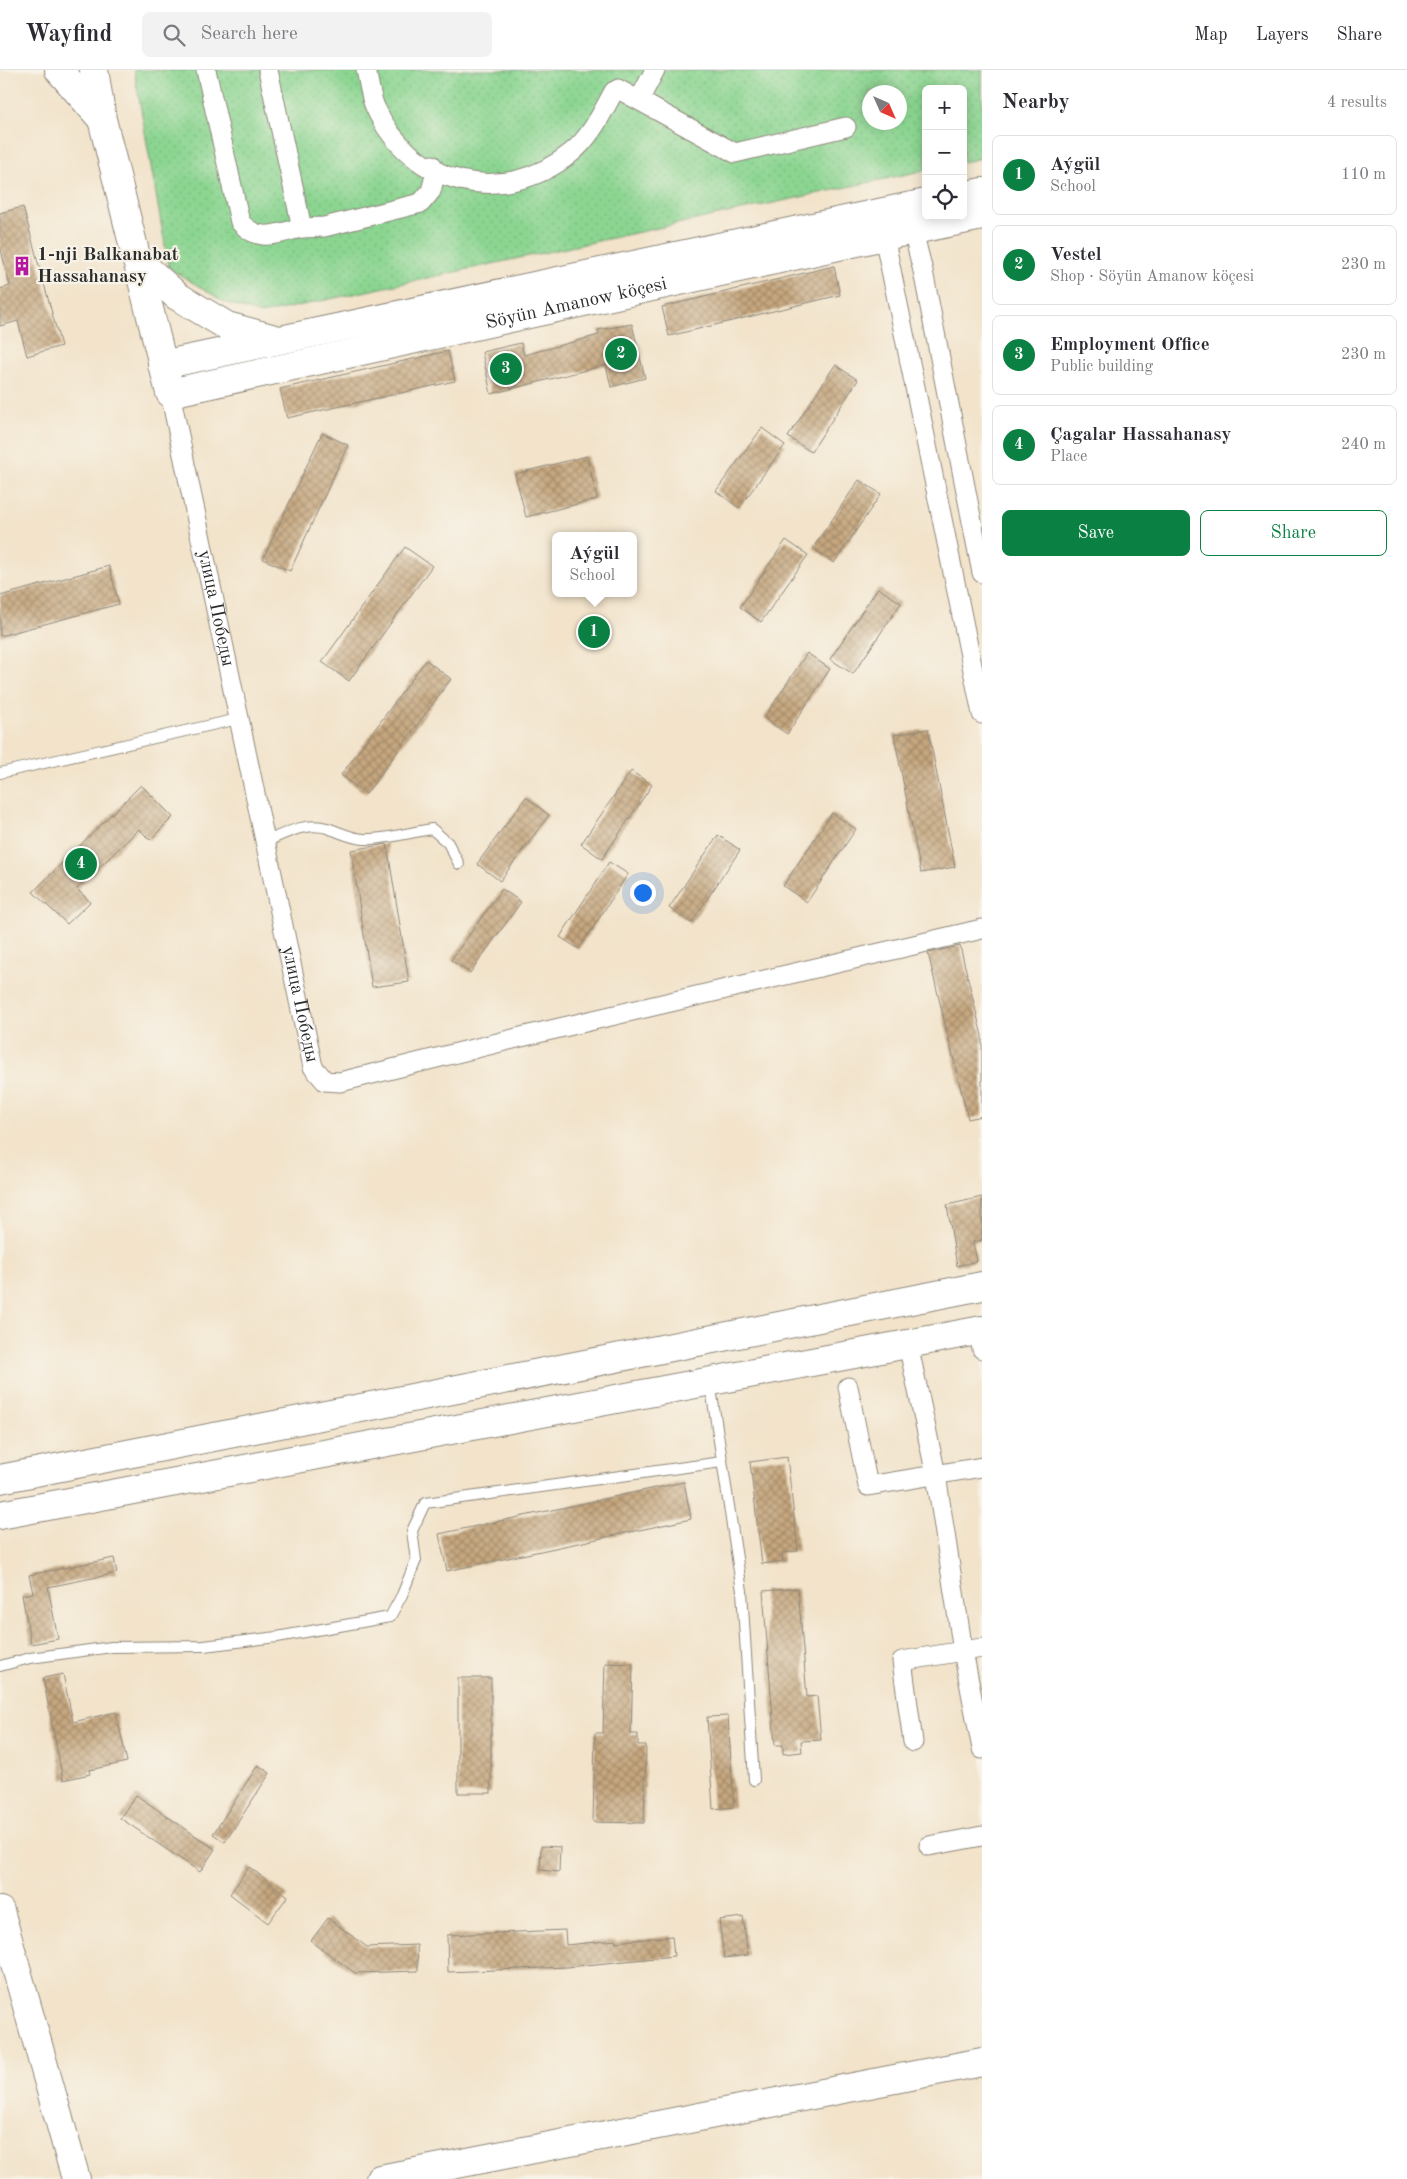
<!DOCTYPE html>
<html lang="en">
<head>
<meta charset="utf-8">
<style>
	:root { --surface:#fff; --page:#f2f2f3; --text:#2b2b33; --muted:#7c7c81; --line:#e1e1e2; --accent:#0b8043 }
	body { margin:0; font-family:"Old Standard TT",serif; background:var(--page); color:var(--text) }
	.controls { position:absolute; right:15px; top:15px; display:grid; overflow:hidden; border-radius:8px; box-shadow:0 2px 12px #0003 }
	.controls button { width:45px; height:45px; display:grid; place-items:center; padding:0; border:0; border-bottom:1px solid var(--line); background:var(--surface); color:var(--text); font:25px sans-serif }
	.compass { position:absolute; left:862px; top:15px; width:45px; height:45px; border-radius:50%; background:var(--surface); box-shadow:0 2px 12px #0003; rotate:135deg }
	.you { position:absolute; left:642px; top:822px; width:18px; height:18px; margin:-12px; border:4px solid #fff; border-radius:50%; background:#1a73e8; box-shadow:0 0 0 8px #1a73e833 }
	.badge { display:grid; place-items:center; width:32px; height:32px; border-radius:50%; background:var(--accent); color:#fff; font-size:16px; font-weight:700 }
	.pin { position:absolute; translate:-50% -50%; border:2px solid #fff; box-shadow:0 1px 5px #0006 }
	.popup { position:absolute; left:552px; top:462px; width:85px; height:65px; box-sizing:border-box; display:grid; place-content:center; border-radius:8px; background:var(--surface); filter:drop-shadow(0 1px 4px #0005); font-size:16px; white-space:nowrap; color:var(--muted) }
	.popup b { font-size:19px; color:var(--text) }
	.popup::after { content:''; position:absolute; left:50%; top:100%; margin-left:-10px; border:10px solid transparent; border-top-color:var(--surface) }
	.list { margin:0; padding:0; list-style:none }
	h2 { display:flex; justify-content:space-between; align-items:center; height:65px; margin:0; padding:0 20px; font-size:21px }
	h2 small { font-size:16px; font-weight:400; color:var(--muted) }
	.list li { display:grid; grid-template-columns:32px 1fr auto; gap:15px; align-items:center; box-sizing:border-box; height:80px; margin:0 10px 10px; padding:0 10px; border:1px solid var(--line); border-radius:8px }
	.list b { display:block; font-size:19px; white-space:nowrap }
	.list p { margin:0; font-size:16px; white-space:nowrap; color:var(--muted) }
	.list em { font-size:16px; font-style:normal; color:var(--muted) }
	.actions { display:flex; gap:10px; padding:15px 20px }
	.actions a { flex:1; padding:11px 0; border:1px solid var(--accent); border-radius:8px; text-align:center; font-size:18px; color:var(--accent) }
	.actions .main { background:var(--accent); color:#fff }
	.icon { flex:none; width:28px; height:28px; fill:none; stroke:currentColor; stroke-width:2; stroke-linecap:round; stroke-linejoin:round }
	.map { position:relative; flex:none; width:982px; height:2109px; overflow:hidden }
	header { display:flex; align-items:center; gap:30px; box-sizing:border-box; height:70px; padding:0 25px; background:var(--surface); border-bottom:1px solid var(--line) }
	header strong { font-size:24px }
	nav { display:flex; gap:28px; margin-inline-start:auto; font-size:18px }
	.search { width:350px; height:45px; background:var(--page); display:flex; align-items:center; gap:12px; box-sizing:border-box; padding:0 18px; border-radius:8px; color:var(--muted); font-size:19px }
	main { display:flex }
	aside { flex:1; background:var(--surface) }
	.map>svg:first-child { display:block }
</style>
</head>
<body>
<header>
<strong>Wayfind</strong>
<div class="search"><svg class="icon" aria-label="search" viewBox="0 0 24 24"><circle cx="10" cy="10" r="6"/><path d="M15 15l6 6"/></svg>Search here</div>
<nav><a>Map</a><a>Layers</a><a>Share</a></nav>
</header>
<main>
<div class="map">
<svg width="982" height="2109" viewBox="0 0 982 2109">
	<defs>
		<pattern id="grass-dots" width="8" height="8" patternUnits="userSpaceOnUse" patternTransform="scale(1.25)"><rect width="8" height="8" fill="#8bd591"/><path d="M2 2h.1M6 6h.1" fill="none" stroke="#78b77d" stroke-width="1.8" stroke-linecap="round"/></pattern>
		<pattern id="building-cross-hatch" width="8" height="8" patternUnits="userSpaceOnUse" patternTransform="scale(1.25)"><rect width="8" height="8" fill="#c6a77f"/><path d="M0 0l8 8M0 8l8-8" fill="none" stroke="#a18868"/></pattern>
	</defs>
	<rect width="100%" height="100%" fill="#f7f3e8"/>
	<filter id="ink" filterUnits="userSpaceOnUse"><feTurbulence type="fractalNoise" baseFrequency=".02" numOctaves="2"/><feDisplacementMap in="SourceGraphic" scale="10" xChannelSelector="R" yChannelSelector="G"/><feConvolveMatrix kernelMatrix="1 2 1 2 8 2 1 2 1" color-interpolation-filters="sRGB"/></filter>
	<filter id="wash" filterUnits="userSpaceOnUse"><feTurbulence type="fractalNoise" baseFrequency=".0096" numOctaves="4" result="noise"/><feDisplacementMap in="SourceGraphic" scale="20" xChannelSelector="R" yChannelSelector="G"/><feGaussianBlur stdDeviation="1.12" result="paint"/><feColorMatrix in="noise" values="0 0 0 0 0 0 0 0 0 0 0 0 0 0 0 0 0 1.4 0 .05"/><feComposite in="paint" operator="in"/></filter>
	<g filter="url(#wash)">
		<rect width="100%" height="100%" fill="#f2e3ca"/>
		<!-- grass -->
		<path fill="url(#grass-dots)" stroke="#5b805e" fill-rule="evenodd" d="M134,0H982V88L963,92V19H926V100L261,244L226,233L169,198ZM869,22H899V52H869Z"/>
		<g id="blocks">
			<!-- building -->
			<g fill="url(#building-cross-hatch)">
				<path d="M23,137L61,276L27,286L18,251L0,256V219L10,216L0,176V143Z"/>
				<path d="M834,196L840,225L669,266L662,237Z"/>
				<path d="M632,254L645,308L611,317L606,295L491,324L482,282L521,273L524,285L599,265L598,260Z"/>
				<path d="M448,281L455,311L287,348L280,319Z"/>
				<path d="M835,295L858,310L811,382L788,367Z"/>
				<path d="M762,358L785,375L739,438L716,421Z"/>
				<path d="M322,363L348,375L290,501L263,489Z"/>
				<path d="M587,386L597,429L526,447L515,404Z"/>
				<path d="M859,410L881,424L834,493L813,478Z"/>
				<path d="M786,470L808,485L761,552L740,537Z"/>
				<path d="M405,477L432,496L349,611L322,592Z"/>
				<path d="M109,496L119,534L0,566V526Z"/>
				<path d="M878,518L901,533L853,604L830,589Z"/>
				<path d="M807,583L830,599L787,664L764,648Z"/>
				<path d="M426,590L451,609L366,724L341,705Z"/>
				<path d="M928,659L955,797L921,803L894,665Z"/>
				<path d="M631,701L652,715L602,789L581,774Z"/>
				<path d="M141,715L173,747L150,770L139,759L77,819L90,832L67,854L33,822Z"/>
				<path d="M526,727L549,745L500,811L477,794Z"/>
				<path d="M832,743L856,759L807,832L783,816Z"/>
				<path d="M718,765L740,780L691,853L669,838Z"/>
				<path d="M387,774L409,912L372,917L351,780Z"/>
				<path d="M609,792L628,804L579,879L560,867Z"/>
				<path d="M502,819L521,832L470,903L451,890Z"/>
				<path d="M960,876L982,966V1046L968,1049L928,883Z"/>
				<path d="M982,1127V1170L973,1172L977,1191L957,1196L947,1135Z"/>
				<path d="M787,1387L798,1481L782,1483L783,1491L762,1494L750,1392Z"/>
				<path d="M684,1412L691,1449L447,1501L439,1464Z"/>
				<path d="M114,1488L117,1503L48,1517L58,1569L31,1574L22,1525L33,1523L29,1505Z"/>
				<path d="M798,1518L807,1627L817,1626L821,1670L801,1671L802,1682L783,1684V1675H775L763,1521Z"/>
				<path d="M605,1593L633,1594L631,1664H638V1675H646L644,1753L593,1752L595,1663H603Z"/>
				<path d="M63,1604L73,1652L116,1642L127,1692L89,1700L90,1704L63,1710L43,1608Z"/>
				<rect x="458" y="1608" width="33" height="115"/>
				<path d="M728,1646L734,1737L713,1739L707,1647Z"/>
				<path d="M258,1695L270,1703L225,1772L213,1764Z"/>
				<path d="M136,1725L215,1779L200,1802L120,1748Z"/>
				<path d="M541,1776L560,1777L559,1802L540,1800Z"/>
				<path d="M249,1797L288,1826L268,1853L230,1824Z"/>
				<path d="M743,1847L748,1885L724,1888L719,1850Z"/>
				<path d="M328,1848L367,1877L417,1875L418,1901L355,1903L311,1871Z"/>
				<path d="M565,1860L566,1875L616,1870V1872L672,1866L674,1886L567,1897L448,1902L447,1865Z"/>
			</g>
		</g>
	</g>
	<g filter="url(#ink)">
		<use href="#blocks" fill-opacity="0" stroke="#8e877a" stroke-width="1"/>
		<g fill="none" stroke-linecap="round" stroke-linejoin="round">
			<defs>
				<g id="lane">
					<path d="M0,703L238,649"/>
					<path d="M265,772C286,763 305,752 327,758C340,762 350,768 364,769C386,770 410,762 432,759L448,773L459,794"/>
					<path d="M710,1312L742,1521L754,1710"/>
					<path d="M0,1596L30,1588L112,1577L204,1576L277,1567L390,1547L402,1525L416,1490L412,1461L425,1433L722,1392"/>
				</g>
				<g id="street">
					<path d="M206,0L240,152C260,174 276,163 302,158L268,0"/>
					<path d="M366,0C369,12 370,26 375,37C411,116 503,138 571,83C591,67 602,43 614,21"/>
					<path d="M618,19L735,83L846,57"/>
					<path d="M639,30L655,0"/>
					<path d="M910,149L923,201L982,503"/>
					<path d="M882,156L982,644"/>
					<path d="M302,158L324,157L421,133L431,121L436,102L432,95"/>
					<path id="s1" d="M170,323L313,997L325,1011L340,1012L521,967L982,859"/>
					<path d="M978,1260L982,1279"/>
					<path d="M908,1274L936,1405L963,1581L982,1679"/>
					<path d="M848,1317L868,1416L982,1397"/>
					<path d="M913,1672L902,1591L982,1578"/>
					<path d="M929,1776L982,1766"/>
				</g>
				<g id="secondary">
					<path d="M59,0L101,48"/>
					<path id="s2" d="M94,0L102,49L170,323L884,166L982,146"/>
					<path d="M963,126L982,122"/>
					<path d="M136,189L177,226L227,256L275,269"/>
					<path d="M162,295L926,133"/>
					<path d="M0,1409L982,1216"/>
					<path d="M0,1445L982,1260"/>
					<path d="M0,1841L76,2109"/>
					<path d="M380,2109L982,1992"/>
				</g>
			</defs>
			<!-- lane casing -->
			<use href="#lane" stroke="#8e877a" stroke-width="12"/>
			<!-- street casing -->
			<use href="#street" stroke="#8e877a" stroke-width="21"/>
			<!-- secondary casing -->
			<use href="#secondary" stroke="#8e877a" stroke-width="30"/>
			<!-- lane -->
			<use href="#lane" stroke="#fff" stroke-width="10"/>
			<!-- street -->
			<use href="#street" stroke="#fff" stroke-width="19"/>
			<!-- secondary -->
			<use href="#secondary" stroke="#fff" stroke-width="28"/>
		</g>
	</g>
	<!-- icons -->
	<defs>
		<symbol id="building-bare" viewBox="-9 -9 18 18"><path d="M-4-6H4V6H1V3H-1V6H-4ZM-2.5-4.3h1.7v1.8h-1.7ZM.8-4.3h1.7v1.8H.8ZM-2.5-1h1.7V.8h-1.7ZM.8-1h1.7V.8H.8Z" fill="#b5179e" stroke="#f7f3e8" stroke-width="2.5" paint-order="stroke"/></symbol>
	</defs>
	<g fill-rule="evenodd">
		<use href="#building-bare" x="8" y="182" width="28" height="28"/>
	</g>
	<g text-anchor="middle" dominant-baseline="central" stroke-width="4.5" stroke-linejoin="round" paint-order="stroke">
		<!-- poi labels -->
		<g font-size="19" font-weight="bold" fill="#2b2b2b" stroke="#f7f3e8" text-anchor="start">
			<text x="37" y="185">1-nji Balkanabat<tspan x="37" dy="22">Hassahanasy</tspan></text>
		</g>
		<!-- street labels -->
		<g font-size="19" fill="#2b2b2b" stroke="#f7f3e8">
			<text stroke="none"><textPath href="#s2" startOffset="748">Söyün Amanow köçesi</textPath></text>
			<text stroke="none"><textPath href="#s1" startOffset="220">улица Победы</textPath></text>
			<text stroke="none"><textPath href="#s1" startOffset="625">улица Победы</textPath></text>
		</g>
	</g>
</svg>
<div class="controls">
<button>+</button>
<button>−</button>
<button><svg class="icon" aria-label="locate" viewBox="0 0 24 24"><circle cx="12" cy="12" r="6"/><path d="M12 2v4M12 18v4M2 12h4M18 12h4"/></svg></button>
</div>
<svg class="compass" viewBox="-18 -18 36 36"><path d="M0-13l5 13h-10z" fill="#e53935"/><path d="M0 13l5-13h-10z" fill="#7c7c81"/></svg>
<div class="you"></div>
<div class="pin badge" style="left:594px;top:562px">1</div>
<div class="popup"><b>Aýgül</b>School</div>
<div class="pin badge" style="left:621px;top:284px">2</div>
<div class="pin badge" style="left:506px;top:299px">3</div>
<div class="pin badge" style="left:81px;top:794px">4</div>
</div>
<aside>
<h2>Nearby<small>4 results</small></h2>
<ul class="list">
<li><span class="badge">1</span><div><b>Aýgül</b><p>School</p></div><em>110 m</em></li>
<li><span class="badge">2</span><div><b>Vestel</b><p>Shop · Söyün Amanow köçesi</p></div><em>230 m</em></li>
<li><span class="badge">3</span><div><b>Employment Office</b><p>Public building</p></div><em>230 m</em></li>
<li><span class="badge">4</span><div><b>Çagalar Hassahanasy</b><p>Place</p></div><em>240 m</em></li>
</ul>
<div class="actions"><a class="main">Save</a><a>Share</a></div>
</aside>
</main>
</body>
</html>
